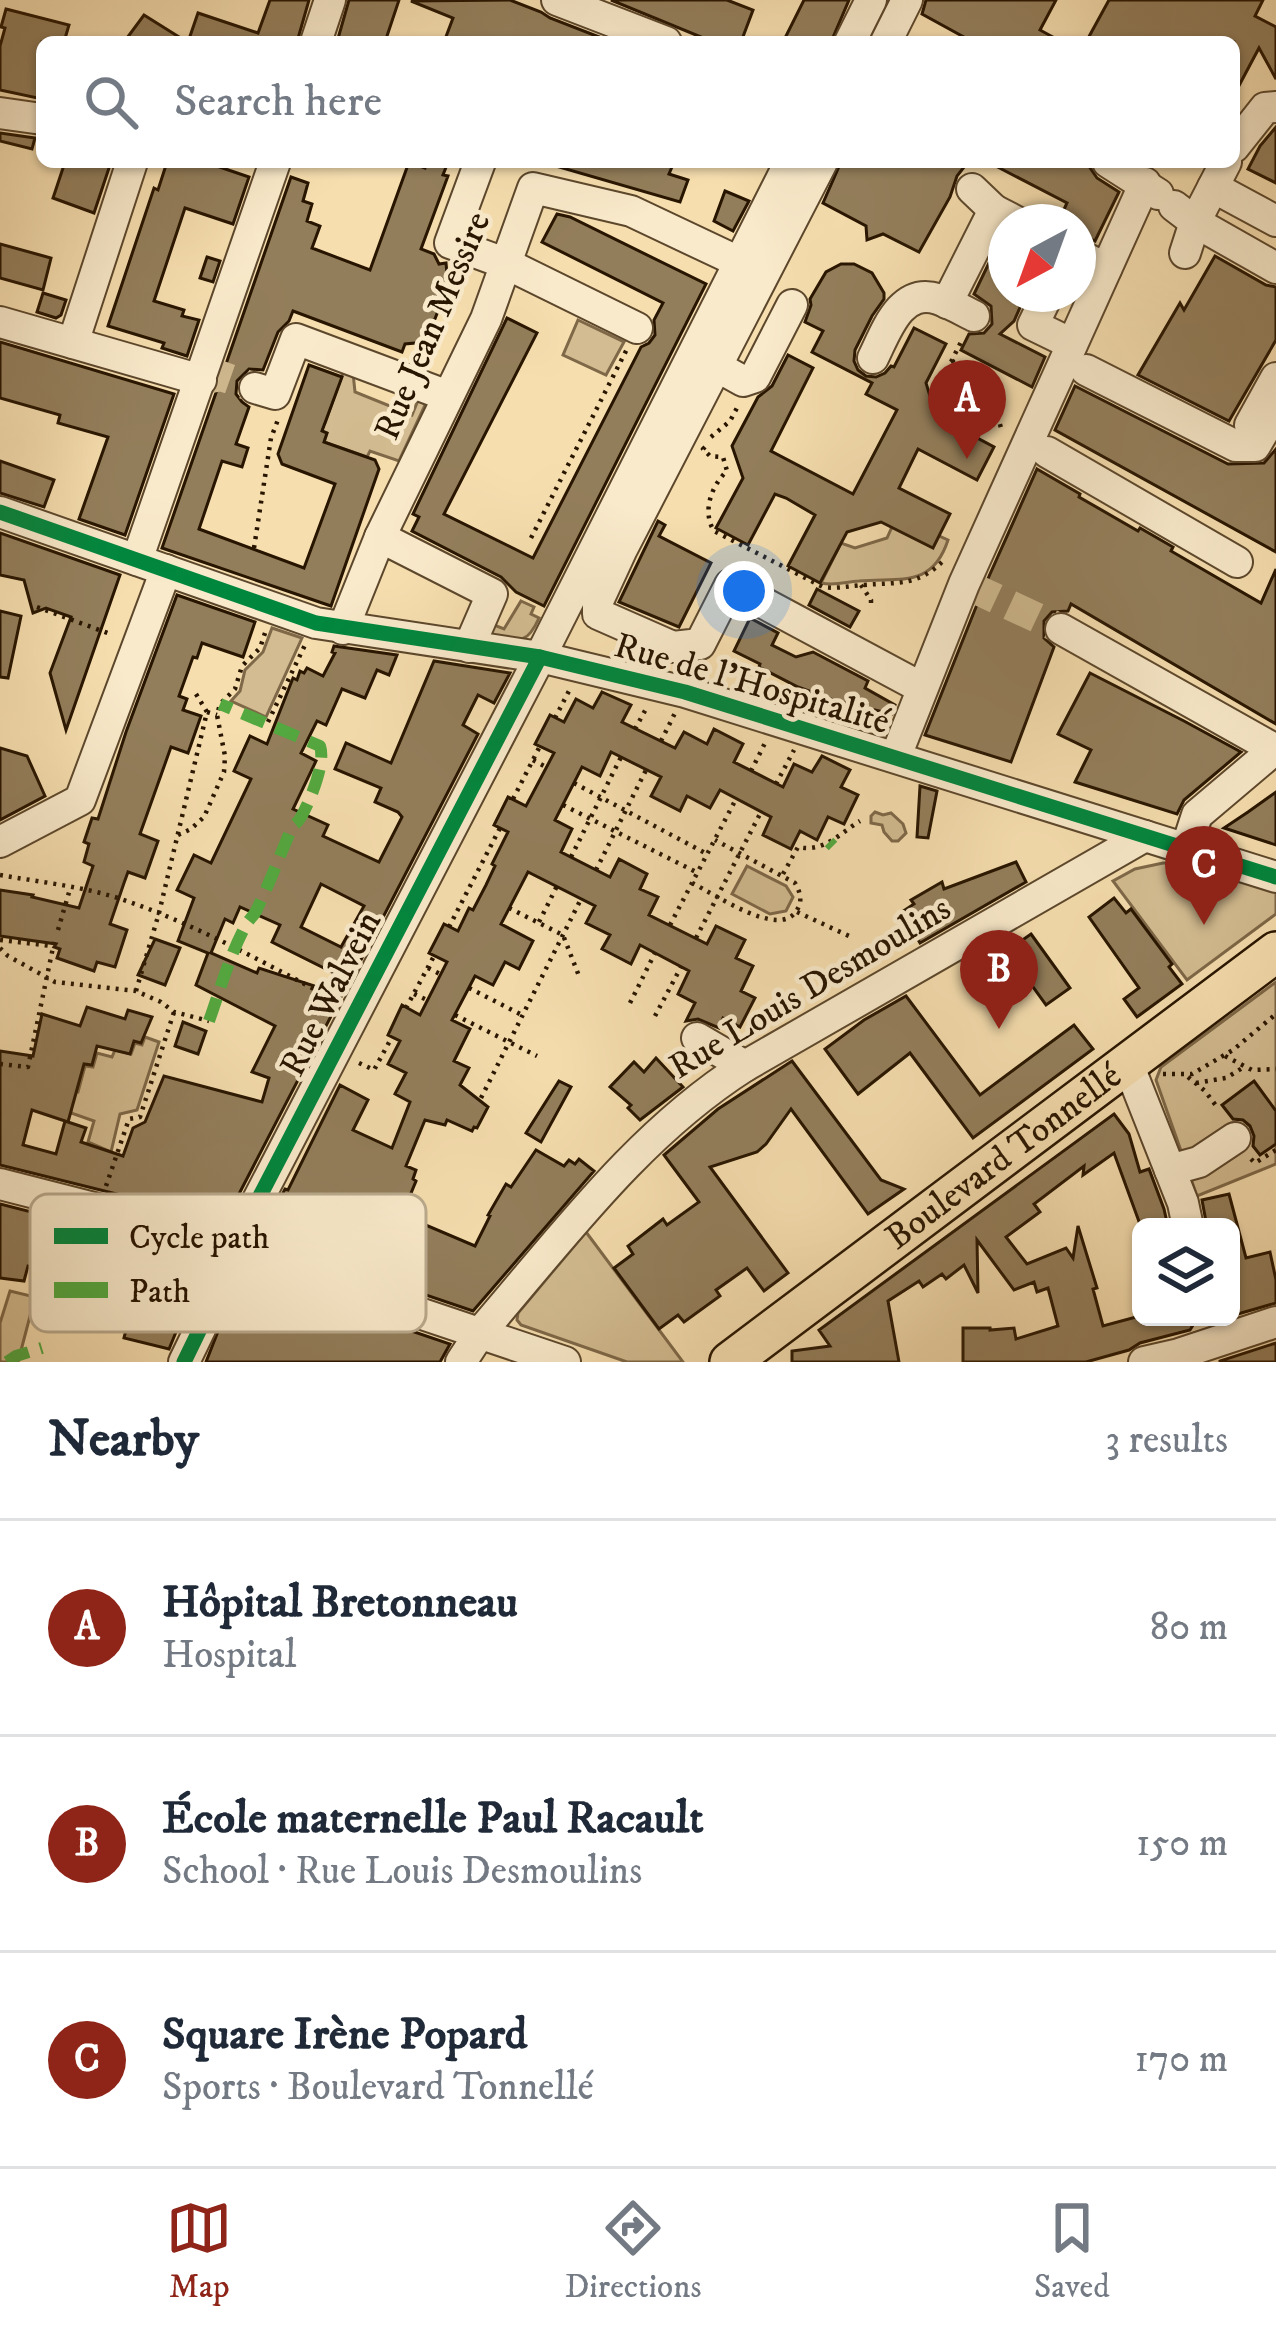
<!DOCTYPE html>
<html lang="en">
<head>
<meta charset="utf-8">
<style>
	:root { --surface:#fff; --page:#f6f6f7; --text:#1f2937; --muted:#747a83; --line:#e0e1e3; --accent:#8f2418 }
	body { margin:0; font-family:"IM FELL DW Pica",serif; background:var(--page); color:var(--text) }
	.controls { position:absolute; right:36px; bottom:36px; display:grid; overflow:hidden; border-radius:18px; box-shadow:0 3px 9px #0004 }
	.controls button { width:108px; height:108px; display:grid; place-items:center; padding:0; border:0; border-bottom:3px solid var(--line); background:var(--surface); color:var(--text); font:60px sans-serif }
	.compass { position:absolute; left:988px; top:204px; width:108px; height:108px; border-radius:50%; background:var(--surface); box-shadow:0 3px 9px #0004; rotate:221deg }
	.you { position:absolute; left:744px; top:591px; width:42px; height:42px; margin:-30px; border:9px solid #fff; border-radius:50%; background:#1a73e8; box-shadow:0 0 0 18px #1a73e833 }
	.badge { display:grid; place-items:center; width:78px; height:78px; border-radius:50%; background:var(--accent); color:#fff; font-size:39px; font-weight:700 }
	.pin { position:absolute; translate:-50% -99px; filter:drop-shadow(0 3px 6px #0008) }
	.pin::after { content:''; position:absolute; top:63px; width:42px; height:36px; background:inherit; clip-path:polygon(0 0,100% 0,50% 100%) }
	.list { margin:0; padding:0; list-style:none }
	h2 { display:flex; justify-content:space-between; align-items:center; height:156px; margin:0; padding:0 48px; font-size:51px }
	h2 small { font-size:39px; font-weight:400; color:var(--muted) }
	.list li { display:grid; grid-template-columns:78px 1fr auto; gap:36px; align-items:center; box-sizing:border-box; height:216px; padding:0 48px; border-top:3px solid var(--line) }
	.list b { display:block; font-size:45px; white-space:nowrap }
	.list p { margin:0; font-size:39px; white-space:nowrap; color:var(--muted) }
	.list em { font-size:39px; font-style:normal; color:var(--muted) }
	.icon { flex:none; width:66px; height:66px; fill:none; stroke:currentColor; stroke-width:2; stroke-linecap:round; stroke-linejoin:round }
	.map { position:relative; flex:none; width:1276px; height:1362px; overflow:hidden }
	.search { position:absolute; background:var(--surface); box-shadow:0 3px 9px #0004; left:36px; right:36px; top:36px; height:132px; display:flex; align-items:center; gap:30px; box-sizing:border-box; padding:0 42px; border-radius:18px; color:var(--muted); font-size:45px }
	.sheet { height:804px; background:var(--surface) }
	nav { display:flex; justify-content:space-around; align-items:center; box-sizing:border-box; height:168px; border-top:3px solid var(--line); background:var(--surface); font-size:33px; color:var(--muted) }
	nav a { display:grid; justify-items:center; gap:6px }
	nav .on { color:var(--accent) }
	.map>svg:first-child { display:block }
</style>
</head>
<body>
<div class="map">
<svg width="1276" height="1362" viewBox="0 0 1276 1362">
	<rect width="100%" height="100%" fill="#f6deaf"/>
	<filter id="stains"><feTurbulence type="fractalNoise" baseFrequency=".00167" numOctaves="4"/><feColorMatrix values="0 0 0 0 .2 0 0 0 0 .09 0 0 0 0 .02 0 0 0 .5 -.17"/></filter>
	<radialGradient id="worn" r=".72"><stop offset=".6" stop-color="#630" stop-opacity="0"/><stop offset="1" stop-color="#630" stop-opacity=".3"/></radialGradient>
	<!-- green -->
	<g fill="#d3bc91" stroke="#7e6848" stroke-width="3">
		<path d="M578,320L624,342L606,375L563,355Z"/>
		<path d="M344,370L353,373L355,392L412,415L419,398L427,401L399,461L370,451L367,457L324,442L327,433L319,430L325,423Z"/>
		<path d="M892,527L939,536L948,540C932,589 899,577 859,581C845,582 835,586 821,583L841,543L855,548L887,538Z"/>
		<path d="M521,601L534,607L531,614L539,618C526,647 518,640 491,635L489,623L504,629Z"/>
		<path d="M272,628L302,638L266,717L231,701L240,691L245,670L263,652Z"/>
		<path d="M875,812L883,815L891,813L903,824L906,833L898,841H892L884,832L882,825L871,823V816Z"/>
		<path d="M1163,863H1182L1276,892V914L1187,980L1113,881L1135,869Z"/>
		<path d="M747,866L786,886L793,897L786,911L770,914L732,894Z"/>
		<path d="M1276,982V1164L1197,1196L1156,1080L1161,1067Z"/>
		<path d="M145,1037L159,1042L137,1110L120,1114L111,1152L88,1142L94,1121L71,1113L70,1090L78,1092L85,1066L93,1067L97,1053L112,1057L115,1050L131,1054L135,1043L142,1045Z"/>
		<path d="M586,1232L683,1362H627L521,1325L517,1320L518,1313Z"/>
		<path d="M10,1291L35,1297L18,1362H0V1323Z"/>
	</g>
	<!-- building -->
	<g fill="#937e5b" stroke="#281500" stroke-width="3" fill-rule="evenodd">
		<path d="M270,0H309L297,42H188L198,13L258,33Z"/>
		<path d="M349,0H399L385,42H337Z"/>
		<path d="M510,0L541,12L550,18L612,42H444L453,18L411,1Z"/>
		<path d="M611,0H727L753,10L741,42H713Z"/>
		<path d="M804,0H849L831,42H783Z"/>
		<path d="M926,0H1056L1040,30L1062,42H973L922,14Z"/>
		<path d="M1109,0H1263L1255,16L1276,27V79L1259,48L1234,95V42H1086Z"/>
		<path d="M6,9L69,25L64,42H42V99L0,90V46L5,28L1,27Z"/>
		<path d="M144,15L187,42H124Z"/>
		<path d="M1276,127V183L1248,169L1260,146Z"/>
		<path d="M0,133L35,138L32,149L0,141Z"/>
		<path d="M65,162H111L94,213L53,198Z"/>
		<path d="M167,162H205L249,177L233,224L185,208L154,301L184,310L182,316L199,320L187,356L162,348L164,343L108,326L154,188L158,190Z"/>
		<path d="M409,162L425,168L427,162H448L443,175L448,176L421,249L434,254L439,264L446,263L448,285L426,342L405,344L402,352L293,311L289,321L278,332L263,370L249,369L237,381L236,394L242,402L249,407L236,444L248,448L242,467L222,461L199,529L304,568L335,484L282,464L278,454L309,365L342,377L322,431L327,433L324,442L375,460L379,469L331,606L162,548L291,177L308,183L303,201L312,204L307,221L320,226L312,248L370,270Z"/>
		<path d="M560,162H674L669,174L688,180L680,202L559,167Z"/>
		<path d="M841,162H968L957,176L950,197L919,252L883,234L867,240L866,226L823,203Z"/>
		<path d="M988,162H1086L1097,178L1119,192L1095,241L1078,234V222L1061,216L1067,203Z"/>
		<path d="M725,191L749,201L733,231L714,221Z"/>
		<path d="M557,214L570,217L706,284L544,606L516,592L501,577L412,531L419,517L413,514L507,318L537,333L444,514L533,558L641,347L649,343L655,335L654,320L663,303L542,242Z"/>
		<path d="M1002,236L1006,238V294H1026L1014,321L1000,334L1045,357L1032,387L961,350L969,334L984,333L992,324L991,306L974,294Z"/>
		<path d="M0,244L51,258L43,290L0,278Z"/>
		<path d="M1215,256L1266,285L1276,287V340L1229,421L1138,375L1180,303L1184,310Z"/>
		<path d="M207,257L220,261L213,282L200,278Z"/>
		<path d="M841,264H854L872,273L884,293V299L872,316L855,350L854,361L858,370L866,376L876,377L885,373L891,366L894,367L914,328L946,344L926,383L936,416L994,447L977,480L918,449L899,488L950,514L933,548L881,522L847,532L820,583L788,566L815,515L786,498L775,494L748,545L716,528L743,478L732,446L758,397L772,386L788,355L813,368L771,451L853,494L897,410L866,394L872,383L812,352L823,331L805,322L811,305L810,299L826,272Z"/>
		<path d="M43,293L66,300L61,315L56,318L37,312Z"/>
		<path d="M0,342L174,394L125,535L79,519L108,437L58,423L60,415L0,398Z"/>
		<path d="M1075,386L1228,464L1264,463L1276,449V552L1055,430Z"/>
		<path d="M0,461L54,480L44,507L0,493Z"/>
		<path d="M1037,469L1080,494L1079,497L1138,531L1140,528L1173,547L1171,551L1261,603L1276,569V724L1071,604L1068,611L1052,612L1044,621V638L1054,647L1011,762L925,735L982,592Z"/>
		<path d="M658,521L665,525L659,536L711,563L679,627L619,602Z"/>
		<path d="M0,533L120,575L66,730L50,673L71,617L46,608L33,613L24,580L0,575Z"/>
		<path d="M817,589L859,611L850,627L809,605Z"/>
		<path d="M177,595L255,622L243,657L202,643L197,658L193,657L179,696L187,699L183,710L201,716L188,753L171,747L140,834L158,841L145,878L128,872L124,883L110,924L127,930L115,967L97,962L94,971L57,958L60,949L54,947L56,944L0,936V890L33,895L32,897L79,908L93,866L84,862L89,844L84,842L92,818L98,819L126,732Z"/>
		<path d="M0,611L21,616L8,678L0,677Z"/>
		<path d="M750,618L778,633L772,645L796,657L813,652L868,681L865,688L895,705L892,714L836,701L798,687L759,667L760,664L734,651Z"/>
		<path d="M334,646L397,655L389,675L377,670L365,698L342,689L326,725L317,721L301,753L316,761L293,809L328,825L323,836L379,862L402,817L398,812L375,802L381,788L335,769L346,743L391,763L434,661L510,673L494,703L478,695L463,725L478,734L350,981L272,942L280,925L240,907L233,923L225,919L211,953L257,973L259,968L342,995L225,1221L0,1165V1051L33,1056L42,1014L80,1026L87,1007L125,1019L128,1010L152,1017L141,1043L134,1041L130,1054L97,1046L92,1065L84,1064L68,1122L32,1110L23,1145L56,1154L65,1121L86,1128L81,1142L123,1156L133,1128L145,1122L164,1076L262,1102L269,1078L252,1072L275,1026L196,985L208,953L178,941L194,898L177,890L194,855L211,863L251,779L234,771L250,736L267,744L293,678L297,680L300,671L304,673L307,668L323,676L335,653L332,652ZM321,884L364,906L341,947L301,927Z"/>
		<path d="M1090,673L1184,721L1241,752L1184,800L1177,814L1075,782L1091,750L1058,734Z"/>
		<path d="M602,692L631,705L622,722L675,748L684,732L707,744L714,729L743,744L734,762L783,787L794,764L812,772L822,756L850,770L841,787L858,795L844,824L828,817L817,840L800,831L791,849L763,835L771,817L720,790L710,808L687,796L680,811L651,796L661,777L611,752L600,776L582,767L555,820L572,829L561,852L610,877L619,859L647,874L640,889L658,897L649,915L707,944L716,926L745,940L736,958L753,966L741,991L755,998L740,1027L723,1018L719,1028L698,1019L686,1021L695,1003L678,994L689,971L640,945L631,964L602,949L610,935L586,923L595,906L528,872L501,924L533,941L519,969L505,962L493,985L475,976L452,1020L470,1029L454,1061L469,1068L460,1085L488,1107L477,1128L474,1127L472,1131L447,1120L445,1125L425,1120L406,1166L416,1170L413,1179L416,1181L402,1215L475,1246L490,1216L488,1215L506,1184L511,1187L536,1150L564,1166L569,1160L575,1164L579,1159L594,1171L473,1311L320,1259L292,1242L263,1232L285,1189L288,1190L340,1085L368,1100L353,1130L392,1148L410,1102L395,1094L406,1073L388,1064L400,1041L388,1035L402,1005L420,1015L447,962L429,953L444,924L458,931L469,908L473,910L486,885L495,866L492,864L508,832L494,825L508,797L526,806L554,753L535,744L550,715L564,722L576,699L593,708Z"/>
		<path d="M0,748L27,756L45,796L0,820Z"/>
		<path d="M920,786L937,791L928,838L917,837Z"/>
		<path d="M1276,792V845L1224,828L1248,812Z"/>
		<path d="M1016,862L1026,882L920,943L902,912L914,904L911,900L942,882L944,889Z"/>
		<path d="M1114,898L1126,913L1131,909L1172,964L1169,967L1182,984L1137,1017L1124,999L1139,988L1089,917Z"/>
		<path d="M1031,934L1070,988L1046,1005L1007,951Z"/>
		<path d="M155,939L180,948L165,985L138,975Z"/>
		<path d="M906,996L980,1095L1074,1025L1093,1049L973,1138L910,1053L858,1094L825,1049L864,1020Z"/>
		<path d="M183,1022L206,1031L198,1054L175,1046Z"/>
		<path d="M656,1058L683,1087L640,1120L628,1108L631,1105L610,1087L634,1062L644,1072Z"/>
		<path d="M792,1061L881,1180L904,1189L868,1214L791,1109L766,1144L757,1152L710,1167L788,1273L764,1291L747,1268L716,1290L720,1296L684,1322L678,1315L659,1329L614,1268L633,1254L628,1246L663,1219L667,1225L699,1202L664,1155L718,1109Z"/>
		<path d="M559,1081L571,1087L541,1142L526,1133Z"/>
		<path d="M1254,1081L1276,1111V1144L1260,1155L1253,1146L1254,1136L1250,1126L1243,1120L1233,1119L1222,1105Z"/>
		<path d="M1114,1114L1129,1134L1140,1172L1149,1169L1164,1209L1168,1227H1141L1114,1153L1083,1175L1084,1166L1034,1204L1040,1212L1006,1237L1027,1264L1066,1248L1073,1258L1078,1226L1097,1288L1093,1289L1103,1326L1136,1317H1198L1190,1330L1140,1343L1129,1350L1086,1362H963V1328H990V1330L1014,1328L1016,1339L1058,1326L1048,1288L1037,1292L1034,1282L1014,1290L977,1240L978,1293L964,1265L946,1279L942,1274L923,1287L919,1281L888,1301L899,1362H792V1351L830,1346L819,1330Z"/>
		<path d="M1229,1194L1246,1258L1270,1252L1276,1280V1303L1231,1316V1227H1207L1202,1200Z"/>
		<path d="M0,1204L207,1257L169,1349L124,1338L142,1266L97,1254L90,1274L78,1271L76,1279L28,1266L24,1281L0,1278Z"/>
		<path d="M253,1270L274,1277L306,1295L450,1344L440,1362H206L233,1293L244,1273Z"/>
		<path d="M1276,1343V1362H1220V1361Z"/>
	</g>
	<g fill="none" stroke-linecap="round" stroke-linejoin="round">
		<!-- minor-tunnel -->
		<g stroke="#cdb68c" stroke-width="30" stroke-dasharray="30 15" stroke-linecap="butt">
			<path d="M201,380L221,376L255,388"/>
			<path d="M969,586L1061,629"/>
		</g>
		<defs>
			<g id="minor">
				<path d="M557,0L666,42"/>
				<path d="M316,42L330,0"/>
				<path d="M850,42L871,0"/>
				<path d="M886,42L907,0"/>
				<path d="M0,113L42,119"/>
				<path d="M1234,147L1265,108L1276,107"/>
				<path d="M480,162L450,243L507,264L637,328"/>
				<path d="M822,162L622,549L598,601V614L673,647L700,644L730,585L922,688"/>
				<path d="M1108,162L1158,194"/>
				<path d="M1213,187L1276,221"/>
				<path d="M972,189L994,210L1017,222"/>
				<path d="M1174,206L1195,222L1276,268"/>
				<path d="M1185,253L1195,222L1226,162"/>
				<path d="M1078,254L1106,269"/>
				<path d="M1048,294L1033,325L1072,344"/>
				<path d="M947,303L994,210"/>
				<path d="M0,322L201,380"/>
				<path d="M73,343L132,162"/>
				<path d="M873,358C886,332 900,287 938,299C950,303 962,310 974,316"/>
				<path d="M716,366L743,381L755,377L792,305"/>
				<path d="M1086,370L1236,446H1255L1276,410"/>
				<path d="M255,388L275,394L296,339L448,396"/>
				<path d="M1250,425L1276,378"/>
				<path d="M1047,452L1237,562"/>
				<path d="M0,512L316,623L540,657L685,692L1276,877"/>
				<path d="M380,537L492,594L469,647"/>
				<path d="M137,560L275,162"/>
				<path d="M343,629L380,537L486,319L533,188L631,211L739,262"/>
				<path d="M1061,629L1276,750"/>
				<path d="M896,756L964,584L1145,183"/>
				<path d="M0,842L80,800L166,570"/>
				<path d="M1186,849L1197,815L1275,749"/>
				<path d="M697,1038L745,1066"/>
				<path d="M1128,1064L1183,1203L1188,1227"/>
				<path d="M1170,1170L1199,1162L1235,1138"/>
				<path d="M0,1184L235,1244L282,1259L312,1277L565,1362"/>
				<path d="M184,1362L201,1327L209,1299L235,1244L540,657L790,162"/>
				<path d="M461,1362L480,1333C562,1238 638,1134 745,1066L1145,836"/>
				<path d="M1144,1362L1179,1354L1276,1322"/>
			</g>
			<g id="major">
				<path id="s1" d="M730,1362L1276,952"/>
			</g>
		</defs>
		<!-- minor casing -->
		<use href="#minor" stroke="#5c472c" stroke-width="34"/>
		<!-- major casing -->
		<use href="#major" stroke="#281500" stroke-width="44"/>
		<!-- path -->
		<g stroke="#281500" stroke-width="4.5" stroke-dasharray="3 6" stroke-linecap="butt">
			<path d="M952,360C973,389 993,393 1002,432"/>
			<path d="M939,386L963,338"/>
			<path d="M711,437L730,421L738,406"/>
			<path d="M705,447L703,449L710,456L723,457L727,471C711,486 702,512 714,531L823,587C837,589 849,586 863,585C898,582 918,587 945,559"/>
			<path d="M531,538L627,349"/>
			<path d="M254,548L271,438L279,417"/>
			<path d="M861,585L871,600V606"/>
			<path d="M37,607L113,635"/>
			<path d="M196,694L207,712"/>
			<path d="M555,718L570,689"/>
			<path d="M268,722L305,645"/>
			<path d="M635,729L647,707"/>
			<path d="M661,741L675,713"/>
			<path d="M533,760L546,767"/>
			<path d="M751,771L766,741"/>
			<path d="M574,783L707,854"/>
			<path d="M776,784L794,750"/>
			<path d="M513,799L540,746"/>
			<path d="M563,805L698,873"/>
			<path d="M178,835L191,829L204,817L224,772L225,756L217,715L220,704L235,689L242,666L260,648L266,630"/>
			<path d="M571,857L621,757"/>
			<path d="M596,870L646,770"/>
			<path d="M783,874L798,847C824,853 840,833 860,821"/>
			<path d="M0,875C39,882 80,886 118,898C194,923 264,963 335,1000"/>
			<path d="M692,883C715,894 780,940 797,910C803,900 800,892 795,883L715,840"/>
			<path d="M509,908L563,935L579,976"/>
			<path d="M797,912L849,936"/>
			<path d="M539,922L557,886"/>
			<path d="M670,925L736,799"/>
			<path d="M449,927L500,828"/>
			<path d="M58,930L70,889"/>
			<path d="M696,938L761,812"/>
			<path d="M0,940L52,946"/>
			<path d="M0,948L8,956L55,982L136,991L161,1002L174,1012L209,1021"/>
			<path d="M428,968L440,974"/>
			<path d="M469,988L522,1015"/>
			<path d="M136,991L159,913L207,712L217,715"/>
			<path d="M414,994L427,1000"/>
			<path d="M630,1003L655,953"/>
			<path d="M406,1008L434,956"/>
			<path d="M455,1015L537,1056"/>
			<path d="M655,1016L681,967"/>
			<path d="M1225,1056L1252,1070L1276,1069"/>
			<path d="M359,1063L374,1070L392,1037"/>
			<path d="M0,1064L28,1067L55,938"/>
			<path d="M1163,1074H1192L1233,1050L1276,1014"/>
			<path d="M1188,1077L1205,1091L1217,1107"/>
			<path d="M1196,1083L1226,1078L1244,1067"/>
			<path d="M481,1098L581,899"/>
			<path d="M1251,1159L1255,1163L1276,1150"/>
			<path d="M106,1186L129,1119L140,1117L174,1012"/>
			<path d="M50,1315L43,1306V1297L63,1224"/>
		</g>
		<!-- minor -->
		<use href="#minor" stroke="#f9eacb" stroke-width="30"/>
		<!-- major -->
		<use href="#major" stroke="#f6deaf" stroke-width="39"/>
		<!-- quiet -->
		<g stroke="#53a940" stroke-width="12" stroke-dasharray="24 12" stroke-linecap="butt">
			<path d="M829,842L833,846"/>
			<path d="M209,1021C220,990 230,954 246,925C249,919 255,915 257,909C269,884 279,858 290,832C295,821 295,827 301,817C310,801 326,763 320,746L220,704"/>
			<path d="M7,1362L16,1356L42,1348"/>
		</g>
		<defs>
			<g id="cycleway">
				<path d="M0,512L316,623L540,657L685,692L1276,877"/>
				<path d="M184,1362L201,1327L209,1299L235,1244L540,657"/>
			</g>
		</defs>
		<!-- cycleway casing -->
		<use href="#cycleway" stroke="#f9eacb" stroke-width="22"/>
		<!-- cycleway -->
		<use href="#cycleway" stroke="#00873e" stroke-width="15"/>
	</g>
	<g text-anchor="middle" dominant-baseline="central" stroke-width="9" stroke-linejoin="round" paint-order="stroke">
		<!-- street labels -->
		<g font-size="36" fill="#281500" stroke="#f9eacb">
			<text transform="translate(433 326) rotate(-67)">Rue Jean Messire</text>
			<text transform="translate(752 684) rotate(16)">Rue de l'Hospitalité</text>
			<text transform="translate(810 988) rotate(-31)">Rue Louis Desmoulins</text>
			<text transform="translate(331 994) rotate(-63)">Rue Walvein</text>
			<text stroke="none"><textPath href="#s1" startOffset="342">Boulevard Tonnellé</textPath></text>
		</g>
	</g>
	<!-- legend -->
	<rect x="30" y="1194" width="396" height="138" rx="18" fill="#f9eacb" stroke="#baaa8e" stroke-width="3"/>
	<rect x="54" y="1228" width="54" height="16" fill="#00873e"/>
	<rect x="54" y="1282" width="54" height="16" fill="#53a940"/>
	<g font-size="33" fill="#281500">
		<text x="129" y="1248">Cycle path</text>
		<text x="129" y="1302">Path</text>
	</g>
	<rect width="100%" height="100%" filter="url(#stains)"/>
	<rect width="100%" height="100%" fill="url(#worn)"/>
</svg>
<div class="controls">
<button><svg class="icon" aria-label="layers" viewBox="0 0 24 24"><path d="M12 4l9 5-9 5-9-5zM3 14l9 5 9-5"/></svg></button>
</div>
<svg class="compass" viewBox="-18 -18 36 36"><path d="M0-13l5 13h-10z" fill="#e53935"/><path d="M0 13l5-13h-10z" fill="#747a83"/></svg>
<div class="you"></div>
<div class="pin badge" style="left:967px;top:459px">A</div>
<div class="pin badge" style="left:999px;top:1029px">B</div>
<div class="pin badge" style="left:1204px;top:925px">C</div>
<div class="search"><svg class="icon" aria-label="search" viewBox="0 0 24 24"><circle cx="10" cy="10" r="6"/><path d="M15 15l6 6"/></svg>Search here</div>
</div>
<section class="sheet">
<h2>Nearby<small>3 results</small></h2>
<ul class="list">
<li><span class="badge">A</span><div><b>Hôpital Bretonneau</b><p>Hospital</p></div><em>80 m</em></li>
<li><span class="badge">B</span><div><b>École maternelle Paul Racault</b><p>School · Rue Louis Desmoulins</p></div><em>150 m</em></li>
<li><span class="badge">C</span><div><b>Square Irène Popard</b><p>Sports · Boulevard Tonnellé</p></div><em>170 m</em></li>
</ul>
</section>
<nav>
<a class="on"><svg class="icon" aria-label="map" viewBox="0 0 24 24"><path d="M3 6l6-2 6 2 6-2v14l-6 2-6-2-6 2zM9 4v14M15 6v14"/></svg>Map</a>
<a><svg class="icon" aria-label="directions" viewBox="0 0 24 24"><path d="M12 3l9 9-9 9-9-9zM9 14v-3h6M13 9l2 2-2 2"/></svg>Directions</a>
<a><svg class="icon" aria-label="saved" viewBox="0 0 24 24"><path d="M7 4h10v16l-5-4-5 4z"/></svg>Saved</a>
</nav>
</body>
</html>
